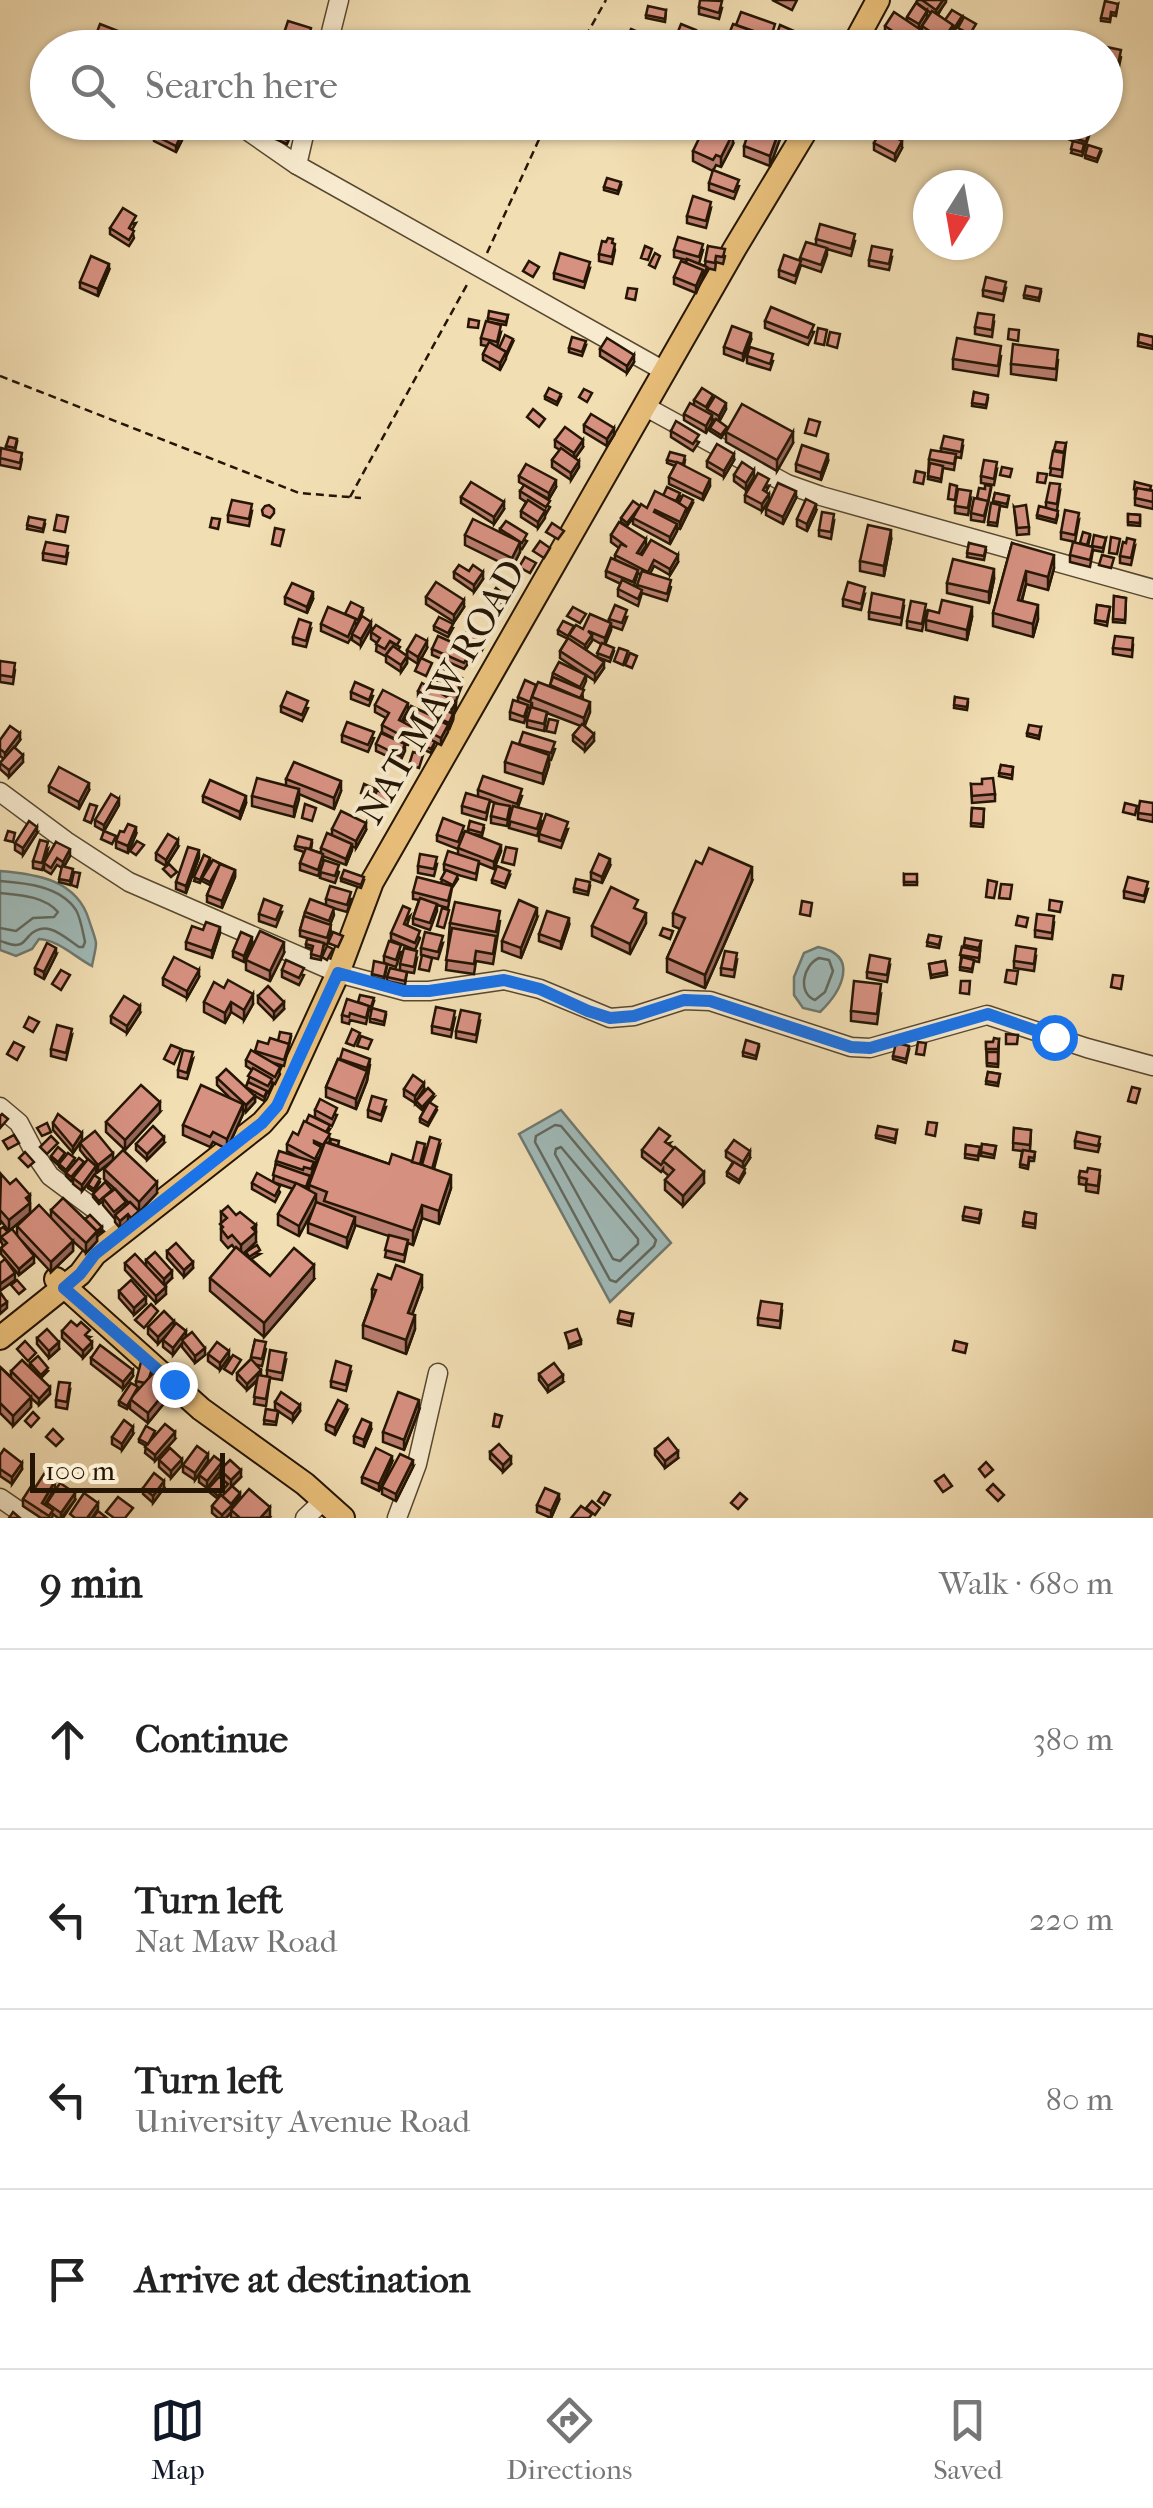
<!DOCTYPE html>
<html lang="en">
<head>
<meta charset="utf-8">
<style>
	:root { --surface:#fff; --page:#f2f2f2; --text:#222; --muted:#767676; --line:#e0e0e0; --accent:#111827 }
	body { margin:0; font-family:"IM FELL French Canon",serif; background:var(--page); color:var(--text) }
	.compass { position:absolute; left:913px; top:170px; width:90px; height:90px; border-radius:50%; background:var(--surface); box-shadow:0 2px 8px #0004; rotate:191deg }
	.scale { position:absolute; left:30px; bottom:25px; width:195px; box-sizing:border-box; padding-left:10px; border:5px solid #251604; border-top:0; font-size:28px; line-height:35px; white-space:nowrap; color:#251604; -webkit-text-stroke:8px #f7eace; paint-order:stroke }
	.stop { position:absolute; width:30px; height:30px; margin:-22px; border:8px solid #1a73e8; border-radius:50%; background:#fff }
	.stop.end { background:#1a73e8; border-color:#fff; box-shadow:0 2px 10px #0008 }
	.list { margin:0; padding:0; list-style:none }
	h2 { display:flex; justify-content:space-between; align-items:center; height:130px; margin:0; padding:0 40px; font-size:42px }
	h2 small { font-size:32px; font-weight:400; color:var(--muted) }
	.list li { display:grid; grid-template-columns:65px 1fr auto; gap:30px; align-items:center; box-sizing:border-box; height:180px; padding:0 40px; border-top:2px solid var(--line) }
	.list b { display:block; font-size:38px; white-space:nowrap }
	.list p { margin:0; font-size:32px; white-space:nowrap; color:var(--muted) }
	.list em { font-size:32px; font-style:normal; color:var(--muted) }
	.icon { flex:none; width:55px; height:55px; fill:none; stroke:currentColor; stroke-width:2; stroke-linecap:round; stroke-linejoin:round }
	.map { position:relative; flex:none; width:1153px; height:1518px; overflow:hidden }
	.search { position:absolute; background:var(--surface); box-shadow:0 2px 8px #0004; left:30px; right:30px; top:30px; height:110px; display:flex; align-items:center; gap:25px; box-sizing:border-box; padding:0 35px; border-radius:55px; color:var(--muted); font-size:38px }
	.sheet { height:850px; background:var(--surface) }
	nav { display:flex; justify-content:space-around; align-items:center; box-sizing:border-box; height:140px; border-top:2px solid var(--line); background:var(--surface); font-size:28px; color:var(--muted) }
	nav a { display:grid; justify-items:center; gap:5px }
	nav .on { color:var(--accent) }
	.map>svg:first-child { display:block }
</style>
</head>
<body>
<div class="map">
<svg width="1153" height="1518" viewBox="0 0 1153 1518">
	<rect width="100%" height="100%" fill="#f2deb3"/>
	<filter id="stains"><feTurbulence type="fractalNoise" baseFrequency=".002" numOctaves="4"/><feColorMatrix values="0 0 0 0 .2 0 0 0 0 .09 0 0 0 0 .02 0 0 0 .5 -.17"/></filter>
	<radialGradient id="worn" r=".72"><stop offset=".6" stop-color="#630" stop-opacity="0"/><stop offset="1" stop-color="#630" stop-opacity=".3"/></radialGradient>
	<!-- water -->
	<g fill="#9fb9b7" stroke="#6e786f" stroke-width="2.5">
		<path d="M0,871C37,874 77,880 89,920C91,927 95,936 96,943C96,950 93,959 92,966C75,957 58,940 39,939L32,949L16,956L0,950Z"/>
		<path d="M818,947C860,955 842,991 820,1012L803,1008L794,995V977L804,953Z"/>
		<path d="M561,1110L671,1243L610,1302L519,1134Z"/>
	</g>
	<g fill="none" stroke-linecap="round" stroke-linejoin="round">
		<!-- shore -->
		<g stroke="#62685e" stroke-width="2.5">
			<path d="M0,881C26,883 60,886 76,910C81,919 83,933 85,942L83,947H79C64,937 46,918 29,936C25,940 23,945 16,945C10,945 5,942 0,941"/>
			<path d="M0,893C20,895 44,896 58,912L54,917L33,918L16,931L0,928"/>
			<path d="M819,958L829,960L833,971L825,992L815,1000C797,993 803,965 819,958Z"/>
			<path d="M555,1125L561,1126L656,1240L654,1246L616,1282L610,1280L535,1142L536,1136Z"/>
			<path d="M561,1147L638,1239V1244L620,1261L613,1259L555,1154L556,1149Z"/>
		</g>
		<defs>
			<g id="minor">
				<path d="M327,48L339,0"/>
				<path d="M235,122L297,165L666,372"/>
				<path d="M297,165L307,122"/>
				<path d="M646,407L787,484L821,496L1153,589"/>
				<path d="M0,792L66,841L129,882L338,973L405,991H429L504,980L540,989L610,1018L634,1016L684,1000L710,1001L851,1047L870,1048L987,1015L1087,1048L1153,1066"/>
				<path d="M0,1107L19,1123L37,1157L50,1176L97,1211L121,1233"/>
				<path d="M0,1498L29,1518"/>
				<path d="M305,1518L324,1500"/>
				<path d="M397,1518L417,1464L438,1373"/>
			</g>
			<g id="major">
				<path d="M852,48L878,0"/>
				<path d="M56,1279L201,1409L305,1484L343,1518"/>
				<path d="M0,1338L80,1274L95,1254L262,1123L277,1106L338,973L372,882L735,248L811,122"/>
			</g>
		</defs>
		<!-- minor casing -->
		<use href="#minor" stroke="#584830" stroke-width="21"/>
		<!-- major casing -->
		<use href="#major" stroke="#251604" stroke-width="26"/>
		<!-- path -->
		<g stroke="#251604" stroke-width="2.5" stroke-dasharray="8 5" stroke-linecap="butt">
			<path d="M579,48L606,0"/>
			<path d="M487,253L547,122"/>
			<path d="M0,376L299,493L361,498"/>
			<path d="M350,497L469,281"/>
		</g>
		<!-- minor -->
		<use href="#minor" stroke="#f7eace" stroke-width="18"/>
		<!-- major -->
		<use href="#major" stroke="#e9bf7a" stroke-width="22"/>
	</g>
	<!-- wall -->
	<g fill="#b97d6f" stroke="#251604" stroke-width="2.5" fill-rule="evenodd">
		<path d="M772,0H797L792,10Z"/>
		<path d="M917,0H946L938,15L945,20L962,16L955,30L953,29L943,47L922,33V26L931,13L917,3Z"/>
		<path d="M916,3L921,37L914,48H882V42L887,34L885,32V26L907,20V17Z"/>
		<path d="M1118,4L1116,16L1111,15L1110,22L1101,21V18Z"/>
		<path d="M699,7L722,8L719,19L699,14Z"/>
		<path d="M666,10L665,22L646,18V15Z"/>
		<path d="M311,35L308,48H297L283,43V36Z"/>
		<path d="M1106,48L1121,57L1117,76L1106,74Z"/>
		<path d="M160,122H185L183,126L185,134L176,152L154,141V135Z"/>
		<path d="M275,122H296V124L292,134L275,127Z"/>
		<path d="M767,122H785L770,166L744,156V146Z"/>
		<path d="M852,122H883L876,135Z"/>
		<path d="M273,135L290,137L287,144L273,138Z"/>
		<path d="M1068,136H1089L1082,156L1071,153L1075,142L1068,139Z"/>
		<path d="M874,143L902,148L895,161L874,150Z"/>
		<path d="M733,144L721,167L716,165L713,171L693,161V151Z"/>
		<path d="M1101,152L1097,162L1085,158V155Z"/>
		<path d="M709,183L739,186L734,199L709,190Z"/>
		<path d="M621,185L618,194L604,190V187Z"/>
		<path d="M711,208L706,228L687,223V216Z"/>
		<path d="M136,223L132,230L134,238L129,246L110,234V228Z"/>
		<path d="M816,239L855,241L851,256L827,249V255L821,272L801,265L795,283L779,277V270L800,261V258L816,245Z"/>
		<path d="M606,242L613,243L615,250L612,264L599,261V254Z"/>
		<path d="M708,246L725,256L723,264L716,262L715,270L707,268L705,275L703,274L696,293L674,284V277L687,260L674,257V250H703L699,264L705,266Z"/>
		<path d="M892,257L889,270L869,266V260Z"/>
		<path d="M590,268L584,288L554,279V273Z"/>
		<path d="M109,270L98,296L80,288V282Z"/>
		<path d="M1006,288L1003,301L983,296V290Z"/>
		<path d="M1041,292L1039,301L1024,298V295Z"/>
		<path d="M508,315L506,325L488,322V318Z"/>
		<path d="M765,321L814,332L808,345L765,328Z"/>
		<path d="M994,322L992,337L975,334V327Z"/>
		<path d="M501,332L497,347L499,348L513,342L500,370L483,360V354L487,346L481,345V338Z"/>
		<path d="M1139,334L1153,337V349L1138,346Z"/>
		<path d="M751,340L743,361L724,354V347Z"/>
		<path d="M586,345L582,356L569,352V348Z"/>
		<path d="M600,349L634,362L627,373L600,356Z"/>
		<path d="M747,356L773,361L770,370L747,363Z"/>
		<path d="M1001,356L998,376L953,369V359Z"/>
		<path d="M1058,360L1056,380L1011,374V364Z"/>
		<path d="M974,392L988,398L986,408L972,406Z"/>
		<path d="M545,396L561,397L557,405L545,399Z"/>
		<path d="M713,398L726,409L719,422L727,430L793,443L777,471L726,442V431L721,438L710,431V428L715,420L712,419V422L706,433L684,420V414L694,406V400Z"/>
		<path d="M584,425L614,435L607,446L584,432Z"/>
		<path d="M671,431L699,442L693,451L671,437Z"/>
		<path d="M555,440L583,447L575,458L579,467L571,480L552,467V460L560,450L555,447Z"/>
		<path d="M17,442L15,451L22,459L20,469L0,465V452L6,449V446Z"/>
		<path d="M1066,443L1062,477L1050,475L1054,451Z"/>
		<path d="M963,446L961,458L956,457L954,470L943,468L941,482L928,479L929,459L941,452V448Z"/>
		<path d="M667,460H685L684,466L710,486L703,500L669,484V477L675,466L667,463Z"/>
		<path d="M734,460L724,477L707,467V461Z"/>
		<path d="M828,461L821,480L796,471V464Z"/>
		<path d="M997,469L994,485L981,483V476Z"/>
		<path d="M734,475L754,477L746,490L734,481Z"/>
		<path d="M519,476L556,487L549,499L519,482Z"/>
		<path d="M1135,482L1153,491V509L1135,505Z"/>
		<path d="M769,486L766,492L769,500L762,511L745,502V495Z"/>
		<path d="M991,489L984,522L971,520V513L977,498Z"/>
		<path d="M520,491L550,507L538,528L521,517V511L526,502L520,498Z"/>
		<path d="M1060,491L1057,510L1058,515L1056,523L1037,518V515L1046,508V502Z"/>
		<path d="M995,493L1009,496L1007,507L1000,506L997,526L988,525Z"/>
		<path d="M663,495L680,496L677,502L693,503L680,529L677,528V531L670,544L633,524V518L627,526L621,522V518L640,507L647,508Z"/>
		<path d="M461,497L504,509L494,524L461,503Z"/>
		<path d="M796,498L783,524L766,515V509Z"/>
		<path d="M971,498L968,515L955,513V506Z"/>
		<path d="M1014,507L1029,527V534L1017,535Z"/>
		<path d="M252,511L249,526L228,522V515Z"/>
		<path d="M816,511L807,531L797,526V519Z"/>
		<path d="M1128,514L1140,515V526L1128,525Z"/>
		<path d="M29,517L45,524L43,532L27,529Z"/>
		<path d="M1079,520L1075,542L1061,539V532Z"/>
		<path d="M834,521L831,539L819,536V530Z"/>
		<path d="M500,529L527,541L522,549L520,548V552L512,568L465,545V535L500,533Z"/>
		<path d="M611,535L646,546L640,554L678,562L670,575L654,566L650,574L671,587L667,601L642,593L638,606L618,596V589L621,584L606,577V571L615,560V555L619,548L611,542ZM638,573L641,575L637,587L634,586Z"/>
		<path d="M1090,537L1088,546L1092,547L1106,538L1103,552L1093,550L1090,567L1070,562V555L1080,544Z"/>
		<path d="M891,540L884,576L860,571V561Z"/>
		<path d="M969,543L986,550L984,560L967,557Z"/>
		<path d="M1012,543L1054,568L1048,590L1026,584L1022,601L1038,619L1033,637L993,626V613Z"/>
		<path d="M1135,546L1131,565L1120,563V556Z"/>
		<path d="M43,553H68L66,564L43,560Z"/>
		<path d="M469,571L483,579L474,592L454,578V572Z"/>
		<path d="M994,579L989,603L947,593V583Z"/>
		<path d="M865,594L861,610L843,606V599Z"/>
		<path d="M1114,596L1126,598L1125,623L1113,622Z"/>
		<path d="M285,597L313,599L307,613L285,604Z"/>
		<path d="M426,597L464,607L454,622L426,604Z"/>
		<path d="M1097,605L1110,607L1107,626L1095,623Z"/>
		<path d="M904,606L901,625L869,619V612Z"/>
		<path d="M363,611L358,623H356V627L371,628L361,646L352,640V636L348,643L321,631V624L345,614Z"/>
		<path d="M926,611L922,631L907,628V621Z"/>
		<path d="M627,617L622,630L611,626V630L605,644L614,651L610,662L597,657L601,644L592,639L586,650L604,668L595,681L586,675V681L582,690L583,699L590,712L584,726L594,741L585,751L573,741V735L581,726L547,713L544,731L527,727V720L532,707V702L530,708H528L524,723L510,719V712L518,702V697L536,685L550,686L553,673L584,674L560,658V651L568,639L558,634V630L574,626L583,629L609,623V619Z"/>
		<path d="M972,617L967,640L926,630V620Z"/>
		<path d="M434,626L453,628L448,637L434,630Z"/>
		<path d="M311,629L306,647L293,644V637Z"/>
		<path d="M371,632L400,647L398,650L407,656V650L427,648L418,664L407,657V663L401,672L386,662V655L391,648L385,656L376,651L377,643L371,639Z"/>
		<path d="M463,639L486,643L480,654L463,645Z"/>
		<path d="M1133,645L1132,657L1113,654V648Z"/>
		<path d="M432,649L467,656V665L464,669L432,655Z"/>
		<path d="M0,661L15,670L13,684L0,682Z"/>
		<path d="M462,685L456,701V708L453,714V720L441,745L435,742L431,753L412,744V740H432L414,731V734L408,745L405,744V751L400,762L376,751V744H405L382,732V725L386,718L375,712V705L408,710L402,721L404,723V719L428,714L432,705L418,697V691Z"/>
		<path d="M351,692L373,696L369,706L351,699Z"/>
		<path d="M955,697L968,702L967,710L954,708Z"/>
		<path d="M281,706L308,708L302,721L281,712Z"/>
		<path d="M1041,727L1039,739L1027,736V733Z"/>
		<path d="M342,735L374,738L368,752L342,742Z"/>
		<path d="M0,740H20L14,748L23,762L9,777L0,769V763L4,759L0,756Z"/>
		<path d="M519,745L555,749L551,760H549V765L543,784L505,772V762Z"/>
		<path d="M1001,765L1013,767L1012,779L999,776Z"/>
		<path d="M286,779L341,791L334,809L299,794L294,817L252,806V796L286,786Z"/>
		<path d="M971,784L995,794V801L972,803Z"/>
		<path d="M49,786L89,790L79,809L49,792Z"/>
		<path d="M478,790L522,796L518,807L542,821L537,836L509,828L513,809L510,808L507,826L491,823V816L496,803L490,801L486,820L462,813V806L478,797Z"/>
		<path d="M203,796L246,803L240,819L203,802Z"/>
		<path d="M374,798L391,799L387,808L374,802Z"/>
		<path d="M1153,803V822L1138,819V813Z"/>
		<path d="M119,805L104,831L95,826V820Z"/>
		<path d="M972,808L984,809L983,827L971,826Z"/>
		<path d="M470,821L484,828L482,836L474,834L501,851L494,869L479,863L476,880L455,874L458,879L452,888L448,908L437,905V911L430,930L413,924V918L419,900L413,899V892L441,883L445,871L444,870V864L458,854V849L437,841V835L468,832Z"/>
		<path d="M332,829L366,830L356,848L352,846V850L346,865L323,856V861L339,872L335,883L320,878L322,865L318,876L300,870V863L304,852L295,849V846L312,843L311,850L321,853V848L332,835Z"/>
		<path d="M568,829L561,848L539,841V834Z"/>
		<path d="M37,833L23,855L15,850V843Z"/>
		<path d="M136,834L128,853L116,848V841Z"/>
		<path d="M56,842L70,856L64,867L73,872L70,885L59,882L62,868L57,865L51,874L44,870V864L42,870L33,868V861L48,849L44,863Z"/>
		<path d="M178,847L166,866L156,860V853Z"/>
		<path d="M204,855L210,858V861L203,877L213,860L235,870V877L222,908L207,902V895L216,875L210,885L202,881V878L200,883L194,881Z"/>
		<path d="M199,857L186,893L176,889V882Z"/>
		<path d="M437,864L434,876L418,873V866Z"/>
		<path d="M610,866L602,883L591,879V872Z"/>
		<path d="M904,874L917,882V885H904Z"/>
		<path d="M510,875L505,888L492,883V880Z"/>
		<path d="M341,878L364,880L361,888L341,881Z"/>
		<path d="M752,881L705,988L667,972V958L680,929L673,926V913Z"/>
		<path d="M590,886L588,895L574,892V888Z"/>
		<path d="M1148,889L1144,902L1124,898V891Z"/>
		<path d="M326,899H351L347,912L333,908L334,915L330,925L331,932L327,945L324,944L321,960L311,958L312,949L306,947V944L317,941L300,936V930L305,912L326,905Z"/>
		<path d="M638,910L646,923L630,954L592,936V926Z"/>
		<path d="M282,912L276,927L259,921V914Z"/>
		<path d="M410,916L407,925L420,938L415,950L391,940V933Z"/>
		<path d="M537,918L521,958L502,951V941Z"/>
		<path d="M500,921L493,964L476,961L474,974L446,970L450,923Z"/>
		<path d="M1054,923L1052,939L1035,937V930Z"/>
		<path d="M569,925L561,949L539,941V934Z"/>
		<path d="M203,930L220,933L212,958L186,949V942Z"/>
		<path d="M929,935L941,937L939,948L927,946Z"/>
		<path d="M981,941L979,962L974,961L972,972L960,970L962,947L964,948V945Z"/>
		<path d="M252,943L244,962L233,957V951Z"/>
		<path d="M443,943L438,959L421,955V948Z"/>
		<path d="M401,952L396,967L384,963V956Z"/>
		<path d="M284,953L270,981L246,970V960Z"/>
		<path d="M56,955L44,979L35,974V968Z"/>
		<path d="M1036,956L1034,971L1014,968V961Z"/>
		<path d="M417,958L414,973L407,972L405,985L387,981V977L400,970V964Z"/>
		<path d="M737,960L734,977L721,975V968Z"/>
		<path d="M945,961L947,975L931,978L929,964Z"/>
		<path d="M890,965L887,982L867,978V972Z"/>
		<path d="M387,967L384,980L372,977V974Z"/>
		<path d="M282,970L304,975L299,985L282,977Z"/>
		<path d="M199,977L187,998L163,985V978Z"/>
		<path d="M224,988L253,1004L244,1020L231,1012L225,1023L204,1012V1002Z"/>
		<path d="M881,994L877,1024L851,1021V1011Z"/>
		<path d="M258,996L284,1009L274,1019L258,1003Z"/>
		<path d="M374,1001L371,1010H369L366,1024L350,1020L349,1024L342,1022V1015L358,1002Z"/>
		<path d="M140,1013L127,1033L111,1023V1016Z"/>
		<path d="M386,1015L384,1025L370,1022V1018Z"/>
		<path d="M455,1018L451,1037L432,1033V1026Z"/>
		<path d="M480,1021L476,1042L456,1038V1031Z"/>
		<path d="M72,1035L66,1060L51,1056V1049Z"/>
		<path d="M291,1037L284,1066L274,1063L280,1074L275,1084L272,1082V1085L268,1093L267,1092L264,1101L255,1096V1102L246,1112L243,1109V1114L227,1149L213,1142L210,1147L183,1135V1125L231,1099L217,1085V1078L246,1087L252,1070L246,1066V1060L268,1044Z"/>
		<path d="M999,1039L998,1067L987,1066L986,1042H993Z"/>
		<path d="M1062,1046L1060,1058L1043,1054V1048Z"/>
		<path d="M759,1047L756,1059L743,1056V1052Z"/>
		<path d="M909,1050L906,1063L893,1059V1056Z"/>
		<path d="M193,1059L187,1079L178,1077V1070Z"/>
		<path d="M338,1059L370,1065L367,1081L356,1109L326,1097V1087Z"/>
		<path d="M988,1072L1000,1074L998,1086L986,1084Z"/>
		<path d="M404,1089H424L415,1103L404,1096Z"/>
		<path d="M434,1097L429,1103L437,1110L428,1126L420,1122V1118L427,1105L422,1110L416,1105V1101Z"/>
		<path d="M386,1107L381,1121L368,1117V1110Z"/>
		<path d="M315,1110L337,1115L332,1126L315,1117Z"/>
		<path d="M160,1112L125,1150L106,1132V1122Z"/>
		<path d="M53,1123L113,1160L157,1193L139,1212V1218L131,1225L128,1221L120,1228L115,1222V1217L114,1218L103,1205V1201L99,1204L93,1197V1194L115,1189L104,1179V1169L112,1161L98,1172L96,1169L94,1175L100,1182L94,1192L88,1188V1185L94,1176L82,1191L73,1184V1178L71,1181L66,1176V1173L59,1167V1164L63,1159L58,1165L51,1159V1156L65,1157L84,1164L88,1160L80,1150V1143L73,1153L53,1130ZM115,1189L129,1203L126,1206Z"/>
		<path d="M1014,1128L1031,1130L1030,1151L1035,1152L1034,1161H1029L1028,1169L1020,1167L1022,1151L1013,1150Z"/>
		<path d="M330,1129L328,1132L330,1140L329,1143L389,1164L412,1162L425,1147L421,1165L440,1146L434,1169L451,1188L439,1224L422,1218L413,1245L408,1243L404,1262L385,1257L389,1236L355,1225L347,1248L308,1233V1223L313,1209L299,1236L278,1225V1214L293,1189L273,1182L280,1192L275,1202L252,1189V1183L273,1182L276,1161L300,1158L287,1151V1144L298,1135ZM319,1157L309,1185V1190L304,1174L311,1176L314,1165Z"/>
		<path d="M897,1130L895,1143L876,1138V1135Z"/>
		<path d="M1075,1141L1100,1144L1098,1152L1075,1148Z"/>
		<path d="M164,1143L147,1160L136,1150V1144Z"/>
		<path d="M670,1143L669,1144L704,1183L683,1206L665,1190V1180L669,1176L663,1171V1169L661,1172L642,1157V1150Z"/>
		<path d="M982,1144L996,1146L994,1158L981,1156Z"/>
		<path d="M966,1145L980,1147L978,1160L965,1158Z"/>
		<path d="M726,1151L750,1158L743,1168L745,1173L739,1183L727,1176V1172L733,1162L726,1157Z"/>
		<path d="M0,1175L30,1205V1213L9,1231L1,1221L0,1225Z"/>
		<path d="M1100,1176L1098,1193L1086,1191V1185L1079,1184V1177Z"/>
		<path d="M51,1210L85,1219L102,1231L97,1234V1241L86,1253L73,1241V1251L51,1272L21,1240L34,1263L19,1275L1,1254V1248L3,1246L1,1241L0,1243V1229L17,1235V1226L51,1218Z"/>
		<path d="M221,1212L256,1242L244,1253L246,1255V1252L260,1254L251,1259L270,1276L314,1279L264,1337L210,1291V1278L235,1249L232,1245L228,1248L221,1240Z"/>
		<path d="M1025,1212L1036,1214L1035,1228L1023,1226Z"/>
		<path d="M981,1214L979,1223L963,1220V1216Z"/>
		<path d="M167,1251L193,1268L184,1277L167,1258Z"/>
		<path d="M146,1260L172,1278L164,1285L166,1294L156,1303L125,1270V1263L146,1265Z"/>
		<path d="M391,1279L422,1288L412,1314L415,1329L406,1354L363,1338V1325L372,1300V1289Z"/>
		<path d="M119,1291L146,1304L134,1315L119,1298Z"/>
		<path d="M782,1311L780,1328L758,1325V1318Z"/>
		<path d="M633,1314L631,1326L618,1323V1319Z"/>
		<path d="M174,1326L186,1337L205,1355L195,1363L182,1347V1343L173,1355L163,1347V1340L169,1332L158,1344L148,1334V1327Z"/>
		<path d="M62,1331L90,1337L88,1338L92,1348L83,1358L62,1338Z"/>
		<path d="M37,1338L59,1349L49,1358L37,1344Z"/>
		<path d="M255,1340L266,1349L262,1366L257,1365L261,1376L267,1377V1370L286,1360L282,1380L270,1378L266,1406L254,1404L257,1381L247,1390L237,1380V1373L251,1359Z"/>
		<path d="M208,1354L229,1357L220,1370L208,1361Z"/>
		<path d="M91,1358L133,1376L123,1389L91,1364Z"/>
		<path d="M30,1363L48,1371L41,1378L50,1394L39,1405L31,1398V1407L13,1426L0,1413V1367L11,1377V1371L39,1376L30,1367Z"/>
		<path d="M153,1372L152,1375L174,1391L148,1423L130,1409V1404L127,1409L119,1405V1401L136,1386V1381Z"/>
		<path d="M351,1372L346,1391L331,1387V1381Z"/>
		<path d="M539,1374L563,1382L548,1392L539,1380Z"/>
		<path d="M70,1390L67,1409L56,1407V1400Z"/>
		<path d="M275,1402L300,1411L293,1421L275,1409Z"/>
		<path d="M266,1409L278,1414L276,1425L264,1424Z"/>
		<path d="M419,1410L404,1450L383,1442V1432Z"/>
		<path d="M347,1411L335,1435L326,1430V1424Z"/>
		<path d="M371,1430L364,1447L354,1443V1436Z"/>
		<path d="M133,1434L122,1450L112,1444V1437Z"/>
		<path d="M155,1434L153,1438L175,1439L155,1461L145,1453L146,1446L139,1442V1439Z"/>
		<path d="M655,1449L678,1458L665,1468L655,1455Z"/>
		<path d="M490,1452L511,1464L503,1472L490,1459Z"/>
		<path d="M0,1455L22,1469L12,1484L0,1476Z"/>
		<path d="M159,1460L182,1465L171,1478L159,1467Z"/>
		<path d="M208,1461L195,1480L183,1472V1465Z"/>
		<path d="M392,1462L379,1491L362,1483V1477Z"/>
		<path d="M413,1467L396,1501L382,1494V1487Z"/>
		<path d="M222,1468L241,1477L232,1486L240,1497L232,1505V1509L270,1517L269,1518H231V1513L226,1518H218L212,1513V1506L218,1499L209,1492V1488L227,1484L220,1477V1471L207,1488L199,1482V1475Z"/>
		<path d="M55,1488L45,1504L47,1506V1503L75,1500L63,1518H58L53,1514L52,1518H41L23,1506V1499L33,1491Z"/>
		<path d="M143,1488H164L153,1503L143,1494Z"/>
		<path d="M559,1500L551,1518L537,1512V1505Z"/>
	</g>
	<!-- shaded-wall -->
	<g fill="#96665a" stroke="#251604" stroke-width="2.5">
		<path d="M943,0H946V2L936,16V10Z"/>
		<path d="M927,11V18L919,31V24Z"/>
		<path d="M953,25V32L943,47V40Z"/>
		<path d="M921,30V37L914,48H912V44Z"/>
		<path d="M782,122H785V126L770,166V156Z"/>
		<path d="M185,127V134L176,152V146Z"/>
		<path d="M733,133V144L721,167V157Z"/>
		<path d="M902,141V148L895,161V154Z"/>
		<path d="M109,264V270L98,296V289Z"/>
		<path d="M703,270V277L696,293V286Z"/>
		<path d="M751,333V340L743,361V354Z"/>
		<path d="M506,352V359L500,370V363Z"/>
		<path d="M634,355V362L627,373V366Z"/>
		<path d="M726,403V409L719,422V416Z"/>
		<path d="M712,415V422L706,433V426Z"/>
		<path d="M614,428V435L607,446V439Z"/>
		<path d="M793,432V443L777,471V460Z"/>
		<path d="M583,440V447L574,460V453Z"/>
		<path d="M734,454V460L724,477V471Z"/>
		<path d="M828,454V461L821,480V473Z"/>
		<path d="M579,461V467L571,480V473Z"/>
		<path d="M754,470V477L746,490V483Z"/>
		<path d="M710,479V486L703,500V494Z"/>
		<path d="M556,480V487L549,499V493Z"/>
		<path d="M796,491V498L783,524V517Z"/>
		<path d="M769,494V500L762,511V504Z"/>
		<path d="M504,502V509L494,524V517Z"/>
		<path d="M816,504V511L807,531V524Z"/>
		<path d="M687,507V514L680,529V522Z"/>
		<path d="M545,511V518L538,528V522Z"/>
		<path d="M677,524V531L670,544V537Z"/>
		<path d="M891,530V540L884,576V566Z"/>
		<path d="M646,539V546L637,559V553Z"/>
		<path d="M520,542V552L512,568V558Z"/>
		<path d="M678,555V562L670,575V569Z"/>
		<path d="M1054,555V568L1048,590V577Z"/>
		<path d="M994,569V579L989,603V592Z"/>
		<path d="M1026,571V584L1018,614V600Z"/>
		<path d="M483,572V579L474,592V585Z"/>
		<path d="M313,592V599L307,613V607Z"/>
		<path d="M464,600V607L454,622V615Z"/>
		<path d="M1038,605V619L1033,637V624Z"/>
		<path d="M972,607V617L967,640V630Z"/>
		<path d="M371,622V628L361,646V639Z"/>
		<path d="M611,623V630L605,645V638Z"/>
		<path d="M592,635V641L585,651V645Z"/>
		<path d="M427,641V648L418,664V657Z"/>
		<path d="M407,656V663L401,672V665Z"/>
		<path d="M604,662V668L595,681V674Z"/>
		<path d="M456,702L453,720L449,730L452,709Z"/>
		<path d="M590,702V712L584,728V718Z"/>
		<path d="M408,703V710L399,726V720Z"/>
		<path d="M448,725V732L441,745V738Z"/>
		<path d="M20,733V740L5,760V753Z"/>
		<path d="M594,734V741L585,751V745Z"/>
		<path d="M23,755V762L9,777V770Z"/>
		<path d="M549,755V765L543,784V774Z"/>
		<path d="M341,781V791L334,809V798Z"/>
		<path d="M89,783V790L79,809V802Z"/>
		<path d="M299,789V799L294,817V807Z"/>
		<path d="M246,796V803L240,819V812Z"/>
		<path d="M119,799V805L104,831V825Z"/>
		<path d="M366,823V830L356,848V841Z"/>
		<path d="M37,827V833L23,855V848Z"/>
		<path d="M136,827V834L128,853V846Z"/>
		<path d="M178,840V847L166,866V860Z"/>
		<path d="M352,844V850L346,865V859Z"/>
		<path d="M501,845V851L494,869V862Z"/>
		<path d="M70,849V856L63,868V862Z"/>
		<path d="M199,850V857L186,893V886Z"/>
		<path d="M610,859V866L602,883V877Z"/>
		<path d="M752,867V881L705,988V975Z"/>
		<path d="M235,870V877L222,908V901Z"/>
		<path d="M537,908V918L521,958V948Z"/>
		<path d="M646,913V923L630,954V944Z"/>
		<path d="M569,918V925L561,949V942Z"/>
		<path d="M220,927V933L212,958V951Z"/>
		<path d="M252,937V943L244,962V956Z"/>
		<path d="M284,942V953L270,981V971Z"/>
		<path d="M56,948V955L44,979V972Z"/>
		<path d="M199,970V977L187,998V991Z"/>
		<path d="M253,994V1004L244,1020V1010Z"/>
		<path d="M231,1002V1012L225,1023V1013Z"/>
		<path d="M284,1002V1009L274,1019V1012Z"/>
		<path d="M140,1006V1013L127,1033V1026Z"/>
		<path d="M370,1059L367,1081L356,1109V1099Z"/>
		<path d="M424,1083V1089L415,1103V1096Z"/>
		<path d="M255,1096V1102L246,1112V1105Z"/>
		<path d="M160,1102V1112L125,1150V1140Z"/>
		<path d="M243,1104V1114L227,1149V1139Z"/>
		<path d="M82,1133V1140L73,1153V1147Z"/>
		<path d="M164,1137V1143L147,1160V1154Z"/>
		<path d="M750,1151V1158L743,1169V1162Z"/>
		<path d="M113,1153V1160L98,1172V1165Z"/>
		<path d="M96,1166V1173L82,1191V1185Z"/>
		<path d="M704,1172V1183L683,1206V1196Z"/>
		<path d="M451,1175V1188L439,1224V1211Z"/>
		<path d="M157,1182V1193L139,1212V1202Z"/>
		<path d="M316,1194V1204L299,1236V1226Z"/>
		<path d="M30,1195V1213L9,1231V1220Z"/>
		<path d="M422,1205V1218L413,1245V1231Z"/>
		<path d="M139,1211V1218L131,1225V1218Z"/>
		<path d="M128,1214V1221L120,1228V1221Z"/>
		<path d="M355,1217V1227L347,1248V1238Z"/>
		<path d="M256,1225V1242L241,1256V1245Z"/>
		<path d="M102,1227V1231L97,1234V1241L86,1253V1243Z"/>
		<path d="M73,1241V1251L51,1272V1262Z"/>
		<path d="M34,1256V1263L19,1275V1269Z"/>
		<path d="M193,1262V1268L184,1277V1270Z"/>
		<path d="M314,1265V1279L264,1337V1323Z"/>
		<path d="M172,1271V1278L164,1286V1279Z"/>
		<path d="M15,1273V1280L0,1291V1284Z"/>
		<path d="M422,1275V1288L408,1326V1313Z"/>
		<path d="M166,1287V1294L156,1303V1296Z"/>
		<path d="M146,1297V1304L134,1315V1308Z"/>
		<path d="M7,1302V1308L0,1314V1307Z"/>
		<path d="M415,1315V1329L406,1354V1340Z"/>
		<path d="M174,1321V1327L158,1344V1337Z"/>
		<path d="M186,1331V1338L173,1355V1348Z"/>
		<path d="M581,1340V1344L569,1348V1345Z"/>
		<path d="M59,1342V1349L49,1358V1351Z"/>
		<path d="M92,1342V1348L83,1358V1351Z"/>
		<path d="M205,1348V1355L195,1363V1356Z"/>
		<path d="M229,1351V1357L220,1370V1363Z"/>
		<path d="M133,1370V1376L123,1389V1382Z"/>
		<path d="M261,1370V1376L247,1390V1384Z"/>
		<path d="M162,1373V1383L154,1394V1384Z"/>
		<path d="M563,1375V1382L548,1392V1386Z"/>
		<path d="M174,1381V1391L148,1423V1413Z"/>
		<path d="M50,1387V1394L39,1405V1399Z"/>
		<path d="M31,1397V1407L13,1426V1416Z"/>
		<path d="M419,1400V1410L404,1450V1440Z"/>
		<path d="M300,1405V1411L293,1421V1414Z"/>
		<path d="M347,1405V1411L335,1435V1428Z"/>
		<path d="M371,1423V1430L364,1447V1440Z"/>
		<path d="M133,1427V1434L122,1450V1444Z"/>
		<path d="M175,1432V1439L155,1461V1455Z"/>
		<path d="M678,1451V1458L665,1468V1461Z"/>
		<path d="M208,1454V1461L195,1480V1473Z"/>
		<path d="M392,1456V1462L379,1491V1484Z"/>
		<path d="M511,1457V1464L503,1472V1465Z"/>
		<path d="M182,1459V1465L171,1478V1471Z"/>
		<path d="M413,1460V1467L396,1501V1494Z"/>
		<path d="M222,1462V1469L207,1488V1481Z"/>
		<path d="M22,1463V1469L12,1484V1477Z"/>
		<path d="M241,1470V1477L231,1487V1480Z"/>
		<path d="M55,1481V1488L42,1509V1503Z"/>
		<path d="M164,1481V1488L153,1503V1496Z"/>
		<path d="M75,1493V1500L61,1518V1513Z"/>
		<path d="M240,1493V1497L232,1505V1511L226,1518H222V1515Z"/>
		<path d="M559,1494V1500L551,1518V1511Z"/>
		<path d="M98,1503V1509L92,1518H87Z"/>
		<path d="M270,1507V1517L260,1518Z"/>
	</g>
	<!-- building -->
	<g fill="#d79181" stroke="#251604" stroke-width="2.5">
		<path d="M700,0L722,1L719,13L699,7Z"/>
		<path d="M922,0H943L936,10Z"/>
		<path d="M1105,1L1118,4L1116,13L1111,12L1110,19L1101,18Z"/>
		<path d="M916,3L927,11L919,24L907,17Z"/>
		<path d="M648,6L666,10L665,19L646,15Z"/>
		<path d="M952,10L962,16L955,27L945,20Z"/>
		<path d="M932,11L953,25L943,40L922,26Z"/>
		<path d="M741,12L775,24L771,37L736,25Z"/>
		<path d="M894,12L921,30L912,44L885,26Z"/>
		<path d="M964,17L976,24L970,34L958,28Z"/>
		<path d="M288,21L311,28L307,44L283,36Z"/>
		<path d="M100,24L118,31L112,48H100L92,45Z"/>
		<path d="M681,24L696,30L693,40L677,34Z"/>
		<path d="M733,24L799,48H713L718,35L727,39Z"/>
		<path d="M780,25L803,35L798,47L775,39Z"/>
		<path d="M631,29L649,37L644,48L629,47L631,41L626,38Z"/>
		<path d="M668,32L699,48H668L662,45Z"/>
		<path d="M888,33L911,46L910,48H892L882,42Z"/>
		<path d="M122,35L129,37L126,48H118Z"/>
		<path d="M807,36L833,45L832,48H803Z"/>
		<path d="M1097,45L1121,50L1117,69L1106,67V48H1096Z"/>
		<path d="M1106,105L1111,107L1108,118H1106Z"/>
		<path d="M160,122H176L185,127L176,146L154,135Z"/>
		<path d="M280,122H294L292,128Z"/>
		<path d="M707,122H711L733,133L721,157L716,155L713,160L693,151Z"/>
		<path d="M752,122H782L770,156L744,146Z"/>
		<path d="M865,122H879L876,128Z"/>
		<path d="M1071,127L1089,132L1086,142L1068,136Z"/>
		<path d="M276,128L290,133L287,140L273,135Z"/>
		<path d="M881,130L902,141L895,154L874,143Z"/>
		<path d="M1073,141L1084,144L1082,152L1071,149Z"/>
		<path d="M1088,145L1101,149L1097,159L1085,155Z"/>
		<path d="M713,170L739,180L734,192L709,183Z"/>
		<path d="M607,178L621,182L618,191L604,187Z"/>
		<path d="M693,196L711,202L706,221L687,216Z"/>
		<path d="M123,208L136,216L129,228L134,231L129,240L110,228Z"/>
		<path d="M820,224L855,234L851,249L816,239Z"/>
		<path d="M678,237L703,244L699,257L674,250Z"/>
		<path d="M608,238L613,239L612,243L615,244L612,257L599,254L602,241L606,242Z"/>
		<path d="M806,242L827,248L821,265L800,258Z"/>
		<path d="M645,246L652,249L648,260L641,258Z"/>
		<path d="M708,246L725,249L723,257L716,256L715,263L705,261Z"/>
		<path d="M872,246L892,250L889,264L869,260Z"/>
		<path d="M560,253L590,262L584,282L554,273Z"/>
		<path d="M655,253L660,256L655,268L649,265Z"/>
		<path d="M784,255L801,261L795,276L779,270Z"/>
		<path d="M91,256L109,264L98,289L80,282Z"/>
		<path d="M687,259L707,267L705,272L686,263Z"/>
		<path d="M529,261L539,267L533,277L523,271Z"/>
		<path d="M681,261L703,270L696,286L674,277Z"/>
		<path d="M986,277L1006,282L1003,294L983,290Z"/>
		<path d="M1026,286L1041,289L1039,298L1024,295Z"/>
		<path d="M628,288L637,289L635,300L626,298Z"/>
		<path d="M771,307L814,325L808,338L765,321Z"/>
		<path d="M489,311L508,315L506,322L488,318Z"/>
		<path d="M978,313L994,315L992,330L975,327Z"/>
		<path d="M469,319L479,321L478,328L468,327Z"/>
		<path d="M486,321L501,325L497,342L481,338Z"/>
		<path d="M732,326L751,333L743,354L724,347Z"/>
		<path d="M818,328L827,330L824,345L815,343Z"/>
		<path d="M1009,329L1019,330L1018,341L1008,339Z"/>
		<path d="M830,332L840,334L837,348L827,345Z"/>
		<path d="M1139,334L1153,337V346L1138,342Z"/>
		<path d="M505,335L513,339L507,352L499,348Z"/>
		<path d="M572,337L586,341L582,352L569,348Z"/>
		<path d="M607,338L634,355L627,366L600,349Z"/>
		<path d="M957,338L1001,346L998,366L953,359Z"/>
		<path d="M489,342L506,352L500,363L483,354Z"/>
		<path d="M1013,344L1058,350L1056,369L1011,364Z"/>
		<path d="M750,347L773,354L770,364L747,356Z"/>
		<path d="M549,388L561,394L557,402L545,396Z"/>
		<path d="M702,388L713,395L706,407L694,400Z"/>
		<path d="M584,389L592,393L587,402L579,397Z"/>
		<path d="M974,392L988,395L986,405L972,403Z"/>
		<path d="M715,396L726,403L719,416L707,409Z"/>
		<path d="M690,403L712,415L706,426L684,414Z"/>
		<path d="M742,404L793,432L777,460L726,432Z"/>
		<path d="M533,409L545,419L539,427L527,417Z"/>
		<path d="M591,414L614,428L607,439L584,425Z"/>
		<path d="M716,419L727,427L721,435L710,428Z"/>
		<path d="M809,419L820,422L816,436L805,433Z"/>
		<path d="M676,421L699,435L693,444L671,431Z"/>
		<path d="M565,427L583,440L574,453L555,440Z"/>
		<path d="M944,436L963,440L961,452L941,448Z"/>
		<path d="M9,437L17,439L15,448L6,446Z"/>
		<path d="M1056,442L1066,443L1064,452L1054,450Z"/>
		<path d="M717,444L734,454L724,471L707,461Z"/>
		<path d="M802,445L828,454L821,473L796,464Z"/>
		<path d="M1,448L22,453L20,463L0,458Z"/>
		<path d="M561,448L579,461L571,473L552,460Z"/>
		<path d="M931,450L956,454L954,464L929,459Z"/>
		<path d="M1053,451L1064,453L1062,470L1050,468Z"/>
		<path d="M670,452L685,456L683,464L667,460Z"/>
		<path d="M984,460L997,462L994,479L981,476Z"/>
		<path d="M677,462L710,479L703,494L669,477Z"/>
		<path d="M742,462L754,470L746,483L734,475Z"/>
		<path d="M930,463L943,466L941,479L928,476Z"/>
		<path d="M526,464L556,480L549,493L519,476Z"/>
		<path d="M1002,467L1012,469L1010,477L1000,475Z"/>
		<path d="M916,471L925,473L923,484L914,482Z"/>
		<path d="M758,473L769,479L763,490L769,494L762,504L745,495Z"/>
		<path d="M1038,473L1047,474L1045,483L1037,482Z"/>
		<path d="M471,482L504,502L494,517L461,497Z"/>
		<path d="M1135,482L1151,486L1150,490L1134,489Z"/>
		<path d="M778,483L796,491L783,517L766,509Z"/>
		<path d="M1050,483L1060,484L1057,504L1046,502Z"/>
		<path d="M950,484L957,486L955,500L948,499Z"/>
		<path d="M524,485L550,501L546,507L520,491Z"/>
		<path d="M985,485L991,486L988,502L977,498L979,488L985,489Z"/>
		<path d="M667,487L680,493L676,501L663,496Z"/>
		<path d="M1137,488L1153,491V502L1135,498Z"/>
		<path d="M958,489L971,491L968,508L955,506Z"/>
		<path d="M655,491L687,507L680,522L655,510L654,512L677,524L670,537L633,518L641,504L647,508Z"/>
		<path d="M995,493L1009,496L1007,504L993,501Z"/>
		<path d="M683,495L693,500L688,509L679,503Z"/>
		<path d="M974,498L988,501L984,516L971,513Z"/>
		<path d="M806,499L816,504L807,524L797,519Z"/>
		<path d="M232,500L252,504L249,519L228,515Z"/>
		<path d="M528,500L545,511L538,522L521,511Z"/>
		<path d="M633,501L640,506L627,523L621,518Z"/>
		<path d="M991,503L1000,505L997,523L988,522Z"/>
		<path d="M269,505L274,509V513L270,518L263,515L262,510L265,506Z"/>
		<path d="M1026,505L1029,527L1017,528L1014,507Z"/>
		<path d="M1039,506L1058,511L1056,520L1037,515Z"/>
		<path d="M1065,510L1079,513L1075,535L1061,532Z"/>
		<path d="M822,512L834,514L831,532L819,530Z"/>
		<path d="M1128,514L1140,515V523L1128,522Z"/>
		<path d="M57,515L68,517L65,532L54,530Z"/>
		<path d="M29,517L45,520L43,529L27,525Z"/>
		<path d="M212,518L220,519L218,529L210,527Z"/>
		<path d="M473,519L520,542L512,558L465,535Z"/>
		<path d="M506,521L527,534L522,543L500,529Z"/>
		<path d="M619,522L646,539L637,553L642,555L651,540L678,555L670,569L654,560L648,572L615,555L621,544L627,547L611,535Z"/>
		<path d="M552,523L564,531L558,539L546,532Z"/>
		<path d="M868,525L891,530L884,566L860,561Z"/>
		<path d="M275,528L284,530L280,546L272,544Z"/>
		<path d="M1083,532L1090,534L1087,545L1080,543Z"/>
		<path d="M1094,535L1106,538L1103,548L1092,546Z"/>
		<path d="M1111,537L1120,539L1117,554L1109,553Z"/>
		<path d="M1127,538L1135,540L1131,558L1120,556L1123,542L1126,543Z"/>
		<path d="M540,541L550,548L544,558L533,551Z"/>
		<path d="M46,542L68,546L66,557L43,553Z"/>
		<path d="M1073,542L1093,547L1090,560L1070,555Z"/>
		<path d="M969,543L986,547L984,556L967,553Z"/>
		<path d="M1012,543L1054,555L1048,577L1026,571L1018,600L1038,605L1033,624L993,613Z"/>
		<path d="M1102,555L1114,558L1111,568L1099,565Z"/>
		<path d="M525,557L536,563L530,573L519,567Z"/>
		<path d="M611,558L638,570L633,582L606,571Z"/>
		<path d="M953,559L994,569L989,592L947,583Z"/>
		<path d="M459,565L469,571L473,565L483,572L474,585L454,572Z"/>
		<path d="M642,571L671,580L667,594L637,585Z"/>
		<path d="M622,580L642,590L638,599L618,589Z"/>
		<path d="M436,582L464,600L454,615L426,597Z"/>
		<path d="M848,582L865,587L861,604L843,599Z"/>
		<path d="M292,583L313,592L307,607L285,597Z"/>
		<path d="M496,588L507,597L501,605L490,596Z"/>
		<path d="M872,593L904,600L901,618L869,612Z"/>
		<path d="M1114,596L1126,598L1125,620L1113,619Z"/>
		<path d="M942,600L972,607L967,630L926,620L928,610L939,613Z"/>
		<path d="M911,601L926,604L922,624L907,621Z"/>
		<path d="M351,602L363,608L358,620L345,614Z"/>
		<path d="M615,605L627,610L622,623L609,619Z"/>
		<path d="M1097,605L1110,607L1107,622L1095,620Z"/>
		<path d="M328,607L356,619L348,637L321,624Z"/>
		<path d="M573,607L586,614L580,623L567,616Z"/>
		<path d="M590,614L611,623L605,638L588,631L592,635L585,645L569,635L576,625L583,629Z"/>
		<path d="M362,616L371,622L361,639L352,634Z"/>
		<path d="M439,617L453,624L448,633L434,626Z"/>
		<path d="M299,619L311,623L306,641L293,637Z"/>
		<path d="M563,621L574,626L568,636L558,630Z"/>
		<path d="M376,625L400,640L397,645L390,641L385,649L376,644L380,638L371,632Z"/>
		<path d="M469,628L486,636L480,647L463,639Z"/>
		<path d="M416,635L427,641L418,657L407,650Z"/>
		<path d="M438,636L467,649L464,657L467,658L464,663L432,649Z"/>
		<path d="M1115,636L1133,638L1132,650L1113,648Z"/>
		<path d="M568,638L604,662L595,674L560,651Z"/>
		<path d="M602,643L614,648L610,658L597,653Z"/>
		<path d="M393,646L407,656L401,665L386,655Z"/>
		<path d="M619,648L628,651L623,665L614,661Z"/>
		<path d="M630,653L637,656L632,668L625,665Z"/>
		<path d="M421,658L432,663L426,676L415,671Z"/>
		<path d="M0,661L15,663L13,677L0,675Z"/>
		<path d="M559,662L586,675L580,687L553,673Z"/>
		<path d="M441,670L462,678L456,696L434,687Z"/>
		<path d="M553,677L584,690L580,698L550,685Z"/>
		<path d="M525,680L536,685L530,702L518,697Z"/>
		<path d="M355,682L373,690L369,700L351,692Z"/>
		<path d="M538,682L590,702L584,718L532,697Z"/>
		<path d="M422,683L456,702L452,709L418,691Z"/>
		<path d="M383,690L408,703L399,720L414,728L408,739L382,725L389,713L375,705Z"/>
		<path d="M287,692L308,701L302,715L281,706Z"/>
		<path d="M955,697L968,699L967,707L954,705Z"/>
		<path d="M513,700L528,705L524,717L510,712Z"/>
		<path d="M433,704L453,714L449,723L438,718V720L448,725L441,738L404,719L411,706L428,714Z"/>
		<path d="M531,707L547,712L544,724L527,720Z"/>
		<path d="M549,719L558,721L555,733L546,731Z"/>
		<path d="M347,722L374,732L368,745L342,735Z"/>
		<path d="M582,724L594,734L585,745L573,735Z"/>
		<path d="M1029,725L1041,727L1039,736L1027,733Z"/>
		<path d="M10,726L20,733L5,753L0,749V740Z"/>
		<path d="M416,732L435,742L431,749L412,740Z"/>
		<path d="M523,732L555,742L551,753L519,744Z"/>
		<path d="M381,733L405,744L400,756L376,744Z"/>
		<path d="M512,742L549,755L543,774L505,762Z"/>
		<path d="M14,747L23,755L9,770L0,763Z"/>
		<path d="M413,752L423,755L419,768L409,765Z"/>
		<path d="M294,762L341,781L334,798L286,779Z"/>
		<path d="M1001,765L1013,767L1012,775L999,773Z"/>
		<path d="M59,767L89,783L79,802L49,786Z"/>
		<path d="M483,776L522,789L517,804L478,790Z"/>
		<path d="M257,778L299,789L294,807L252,796Z"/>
		<path d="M993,778L995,794L972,796L971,784H982V779Z"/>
		<path d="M210,780L246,796L240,812L203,796Z"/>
		<path d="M364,784L375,789L371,798L361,793Z"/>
		<path d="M377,790L391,796L387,804L374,798Z"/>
		<path d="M466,793L490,800L486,813L462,806Z"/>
		<path d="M111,794L119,799L104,825L95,820Z"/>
		<path d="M1140,801L1153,803V815L1138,813Z"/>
		<path d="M494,803L510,806L507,820L491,816Z"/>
		<path d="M1125,803L1137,806L1135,815L1123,812Z"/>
		<path d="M90,804L97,806L91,823L84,820Z"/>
		<path d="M305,804L316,808L312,821L302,818Z"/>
		<path d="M513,806L542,814L537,829L509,821Z"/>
		<path d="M972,808L984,809L983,824L971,823Z"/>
		<path d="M341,811L366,823L356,841L332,829Z"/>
		<path d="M546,814L568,822L561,841L539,834Z"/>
		<path d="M443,818L464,826L458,842L437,835Z"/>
		<path d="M29,821L37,827L23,848L15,843Z"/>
		<path d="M470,821L484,825L482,833L468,829Z"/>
		<path d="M128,824L136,827L128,846L116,841L120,831L124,832Z"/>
		<path d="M8,831L15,833L13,842L5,840Z"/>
		<path d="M104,831L116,836L112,844L101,839Z"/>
		<path d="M465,831L501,845L494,862L458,848Z"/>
		<path d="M327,833L352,844L346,859L321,848Z"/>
		<path d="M168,834L178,840L166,860L156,853Z"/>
		<path d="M298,836L312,840L310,849L295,846Z"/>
		<path d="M40,840L48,842L42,863L33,861Z"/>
		<path d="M137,841L144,845L136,855L130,851Z"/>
		<path d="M56,842L70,849L63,862L57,858L51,868L44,863Z"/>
		<path d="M188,847L199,850L186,886L176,882Z"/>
		<path d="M506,847L517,849L514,865L502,862Z"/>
		<path d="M306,848L323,854L318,870L300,863Z"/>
		<path d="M709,848L752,867L705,975L667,958L685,918L673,913L696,861L702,864Z"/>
		<path d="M448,851L479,861L476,874L444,864Z"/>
		<path d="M420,854L437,857L434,869L418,866Z"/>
		<path d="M599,854L610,859L602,877L591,872Z"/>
		<path d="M204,855L210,858L200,880L194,877Z"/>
		<path d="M213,860L220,864L210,882L202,878Z"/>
		<path d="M324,860L339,865L335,876L320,872Z"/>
		<path d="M169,864L177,872L171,877L163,869Z"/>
		<path d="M220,864L235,870L222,901L207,895Z"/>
		<path d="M62,866L73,869L70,881L59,879Z"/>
		<path d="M497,866L510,871L505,884L492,880Z"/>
		<path d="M344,870L364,877L361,885L341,878Z"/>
		<path d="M446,870L458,875L453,885L441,879Z"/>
		<path d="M74,872L80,873L77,887L71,885Z"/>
		<rect x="904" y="874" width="13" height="8"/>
		<path d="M417,877L452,886L448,901L413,892Z"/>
		<path d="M1128,877L1148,882L1144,896L1124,891Z"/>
		<path d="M576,879L590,882L588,892L574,888Z"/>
		<path d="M988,880L997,882L994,898L986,897Z"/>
		<path d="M1001,884L1012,885L1010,899L999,898Z"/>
		<path d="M330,886L351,892L347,905L326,899Z"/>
		<path d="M611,887L638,900L634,908L646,913L630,944L592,926Z"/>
		<path d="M420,898L437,904L430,923L413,918Z"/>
		<path d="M264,899L282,906L276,920L259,914Z"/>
		<path d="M310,899L334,908L329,921L305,912Z"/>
		<path d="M519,900L537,908L521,948L502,941Z"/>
		<path d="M1050,900L1062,902L1060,912L1049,910Z"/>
		<path d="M802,901L812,903L810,916L800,914Z"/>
		<path d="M455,902L500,911L496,932L450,923Z"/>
		<path d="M403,906L410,909L404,924L420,931L415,943L391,933Z"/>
		<path d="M442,908L449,910L444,928L437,926Z"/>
		<path d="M547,911L569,918L561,942L539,934Z"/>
		<path d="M1037,914L1054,916L1052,933L1035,930Z"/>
		<path d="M304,916L331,925L327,938L300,930Z"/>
		<path d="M1018,916L1028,918L1026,927L1016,925Z"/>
		<path d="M206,922L220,927L212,951L186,942L192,926L203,930Z"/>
		<path d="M452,928L496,936L493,954L476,951L474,964L446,960Z"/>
		<path d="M663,928L673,931L670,939L660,935Z"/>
		<path d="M260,931L284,942L270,971L246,960Z"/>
		<path d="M241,932L252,937L244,956L233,951Z"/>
		<path d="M333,932L343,936L338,947L328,943Z"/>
		<path d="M425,932L443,936L438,952L421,948Z"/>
		<path d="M929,935L941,937L939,945L927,942Z"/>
		<path d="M965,938L981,941L979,948L964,945Z"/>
		<path d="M307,939L324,943L321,957L311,954L313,946L306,944Z"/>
		<path d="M389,941L401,945L396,960L384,956Z"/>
		<path d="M47,943L56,948L44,972L35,968Z"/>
		<path d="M327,946L333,949L327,960L322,957Z"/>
		<path d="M1016,946L1036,949L1034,964L1014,961Z"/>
		<path d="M962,947L980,951L979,958L960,955Z"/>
		<path d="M404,948L417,951L414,967L400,964Z"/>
		<path d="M725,951L737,953L734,970L721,968Z"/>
		<path d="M422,955L432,958L429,971L419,969Z"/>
		<path d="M870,955L890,959L887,975L867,972Z"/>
		<path d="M174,957L199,970L187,991L163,978Z"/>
		<path d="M962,957L974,960L972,969L960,967Z"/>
		<path d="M286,960L304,968L299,978L282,970Z"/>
		<path d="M374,961L387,964L384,977L372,974Z"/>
		<path d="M945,961L947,972L931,975L929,964Z"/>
		<path d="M390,968L407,972L405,981L387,977Z"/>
		<path d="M61,970L70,975L61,990L52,984Z"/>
		<path d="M1007,970L1018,971L1016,984L1005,982Z"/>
		<path d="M1113,975L1123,976L1121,989L1111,987Z"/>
		<path d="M228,980L253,994L244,1010L231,1002L225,1013L204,1002L214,982L224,988Z"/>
		<path d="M854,981L881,984L877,1014L851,1011Z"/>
		<path d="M961,981H970L969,994L960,993Z"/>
		<path d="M268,986L284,1002L274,1012L258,996Z"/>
		<path d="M360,995L374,998L371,1007L358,1002Z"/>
		<path d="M124,996L140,1006L127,1026L111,1016Z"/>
		<path d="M347,999L369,1006L366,1018L350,1013L349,1017L342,1015Z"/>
		<path d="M436,1007L455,1011L451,1030L432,1026Z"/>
		<path d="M372,1008L386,1012L384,1022L370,1018Z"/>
		<path d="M461,1010L480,1014L476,1035L456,1031Z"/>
		<path d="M29,1017L39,1022L33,1032L24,1027Z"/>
		<path d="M57,1025L72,1029L66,1053L51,1049Z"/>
		<path d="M352,1029L360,1033L354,1046L346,1043Z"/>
		<path d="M280,1032L291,1034L289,1044L278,1041Z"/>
		<path d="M1046,1033L1062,1039L1060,1051L1043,1048Z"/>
		<path d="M1006,1034L1018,1035L1017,1044H1006Z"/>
		<path d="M361,1036L372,1040L368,1049L357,1046Z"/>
		<path d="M270,1038L289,1044L284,1060L255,1051L258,1041L268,1044Z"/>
		<path d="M994,1038L999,1039L998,1049H986V1042H993Z"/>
		<path d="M746,1040L759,1044L756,1056L743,1052Z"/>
		<path d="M14,1042L24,1047L17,1060L7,1054Z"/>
		<path d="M918,1042L926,1043L924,1055L916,1054Z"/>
		<path d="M896,1043L909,1046L906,1059L893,1056Z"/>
		<path d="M171,1045L181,1049L174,1064L164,1059Z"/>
		<path d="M343,1049L370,1059L367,1068L340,1059Z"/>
		<path d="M183,1050L193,1052L187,1073L178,1070Z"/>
		<path d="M251,1050L280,1067L275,1077L246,1060Z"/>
		<path d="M987,1052H998V1064L987,1063Z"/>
		<path d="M338,1059L367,1071L356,1099L326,1087Z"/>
		<path d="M253,1068L272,1079L268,1086L248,1076Z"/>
		<path d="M226,1069L255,1096L246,1105L217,1078Z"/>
		<path d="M988,1072L1000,1074L998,1083L986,1081Z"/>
		<path d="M413,1075L424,1083L415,1096L404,1089Z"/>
		<path d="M248,1082L267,1091L264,1097L246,1087Z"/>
		<path d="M141,1085L160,1102L125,1140L106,1122Z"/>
		<path d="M201,1085L243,1104L227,1139L213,1132L210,1137L183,1125Z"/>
		<path d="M1132,1087L1140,1089L1136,1103L1128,1101Z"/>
		<path d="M428,1088L434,1094L422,1107L416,1101Z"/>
		<path d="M372,1096L386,1100L381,1115L368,1110Z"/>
		<path d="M320,1099L337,1108L332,1119L315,1110Z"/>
		<path d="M429,1102L437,1107L428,1123L420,1118Z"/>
		<path d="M2,1114L8,1119L0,1128V1116Z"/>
		<path d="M58,1114L82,1133L73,1147L53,1123Z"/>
		<path d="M309,1115L330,1125L326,1132L306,1122Z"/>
		<path d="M304,1121L330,1134L323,1145L314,1141V1143L321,1147L315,1159L287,1144L293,1132L298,1135Z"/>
		<path d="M928,1122L937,1123L935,1136L926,1134Z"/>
		<path d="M47,1123L51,1132L42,1136L37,1128Z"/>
		<path d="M153,1126L164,1137L147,1154L136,1144Z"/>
		<path d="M878,1126L897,1130L895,1139L876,1135Z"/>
		<path d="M659,1128L670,1136L665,1142L674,1148L661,1165L642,1150Z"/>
		<path d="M1014,1128L1031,1130L1030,1145L1013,1143Z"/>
		<path d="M95,1131L113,1153L98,1165L80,1143Z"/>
		<path d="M1077,1132L1100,1137L1098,1146L1075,1141Z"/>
		<path d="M14,1135L19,1143L8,1149L3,1141Z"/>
		<path d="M51,1136L58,1143L47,1154L40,1147Z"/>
		<path d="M430,1137L440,1140L432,1169L422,1165Z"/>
		<path d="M331,1139L339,1141L338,1146L330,1143Z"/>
		<path d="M734,1140L750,1151L743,1162L726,1151Z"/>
		<path d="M325,1142L389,1164L392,1154L451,1175L439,1211L422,1205L413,1231L324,1201L327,1192L309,1185Z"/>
		<path d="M417,1142L425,1144L420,1164L412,1162Z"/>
		<path d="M982,1144L996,1146L994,1155L981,1152Z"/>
		<path d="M966,1145L980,1147L978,1156L965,1154Z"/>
		<path d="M58,1147L65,1153L58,1162L51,1156Z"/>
		<path d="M675,1147L704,1172L683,1196L665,1180L674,1170L663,1161Z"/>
		<path d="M123,1150L157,1182L139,1202L104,1169Z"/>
		<path d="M1023,1150L1035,1152L1034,1158L1029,1157L1028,1166L1020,1164Z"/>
		<path d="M279,1151L314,1162L311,1169L304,1167L303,1170L276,1161Z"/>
		<path d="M25,1152L34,1162L28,1167L19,1158Z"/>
		<path d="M68,1153L75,1158L66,1170L59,1164Z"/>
		<path d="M79,1158L84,1162L71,1177L66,1173Z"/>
		<path d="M88,1159L96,1166L82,1185L73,1178Z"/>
		<path d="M734,1162L745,1169L739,1180L727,1172Z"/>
		<path d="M276,1164L310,1176L306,1187L273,1175Z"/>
		<path d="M1088,1168L1100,1170L1098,1186L1086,1184L1087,1179L1079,1177L1080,1171L1087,1172Z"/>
		<path d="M257,1173L280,1186L275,1196L252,1183Z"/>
		<path d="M1,1174L10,1184L16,1179L30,1195L26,1198L30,1203L9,1220L0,1210Z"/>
		<path d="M94,1175L100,1179L94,1189L88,1185Z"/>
		<path d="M105,1182L112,1190L99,1201L93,1194Z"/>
		<path d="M296,1183L316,1194L299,1226L278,1214Z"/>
		<path d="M115,1189L126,1202L114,1212L103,1198Z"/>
		<path d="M63,1198L97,1231L86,1243L51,1210Z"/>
		<path d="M130,1202L139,1211L131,1218L128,1214L120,1221L115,1215Z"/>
		<path d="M316,1202L355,1217L347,1238L308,1223Z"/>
		<path d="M39,1205L73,1241L51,1262L17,1226Z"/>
		<path d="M228,1206L236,1215L240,1212L256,1225L252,1228L256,1232L241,1245L232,1235L228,1238L221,1229L223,1227L220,1224L227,1218L221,1212Z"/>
		<path d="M965,1207L981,1210L979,1219L963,1216Z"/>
		<path d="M1025,1212L1036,1214L1035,1224L1023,1222Z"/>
		<path d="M90,1215L102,1227L97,1231L85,1219Z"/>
		<path d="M3,1227L8,1232L0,1239V1229Z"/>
		<path d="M12,1229L34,1256L19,1269L1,1248L7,1243L1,1237Z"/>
		<path d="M389,1235L408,1240L404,1255L385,1250Z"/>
		<path d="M176,1243L193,1262L184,1270L167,1251Z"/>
		<path d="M257,1245L260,1250L249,1257L246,1252Z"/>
		<path d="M236,1247L270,1276L294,1248L314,1265L264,1323L210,1278Z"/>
		<path d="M155,1252L172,1271L164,1279L146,1260Z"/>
		<path d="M135,1254L166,1287L156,1296L125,1263Z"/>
		<path d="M5,1259L15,1273L0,1284V1263Z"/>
		<path d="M396,1265L422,1275L408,1313L415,1315L406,1340L363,1325L376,1290L372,1289L378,1274L391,1279Z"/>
		<path d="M17,1280L25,1289L19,1294L11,1285Z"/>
		<path d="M131,1280L146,1297L134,1308L119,1291Z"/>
		<path d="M0,1292L7,1302L0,1307Z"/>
		<path d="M761,1301L782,1304L780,1321L758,1318Z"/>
		<path d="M151,1304L158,1311L144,1328L135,1320Z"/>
		<path d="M164,1311L174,1321L158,1337L148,1327Z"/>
		<path d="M620,1311L633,1314L631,1322L618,1319Z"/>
		<path d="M71,1321L77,1326L81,1322L90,1330L85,1335L92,1342L83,1351L62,1331Z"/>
		<path d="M176,1323L186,1331L173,1348L163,1340Z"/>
		<path d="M47,1329L59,1342L49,1351L37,1338Z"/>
		<path d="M577,1329L581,1340L569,1345L565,1333Z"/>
		<path d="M192,1332L205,1348L195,1356L182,1340Z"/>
		<path d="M255,1340L266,1342L262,1359L251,1357Z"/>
		<path d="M25,1341L36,1353L28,1361L17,1349Z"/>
		<path d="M955,1341L967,1344L965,1353L953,1350Z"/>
		<path d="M217,1342L229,1351L220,1363L208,1354Z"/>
		<path d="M100,1345L133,1370L123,1382L91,1358Z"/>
		<path d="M270,1350L286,1353L282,1373L267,1370Z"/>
		<path d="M233,1355L241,1360L232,1374L224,1369Z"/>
		<path d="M38,1356L48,1368L41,1375L30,1363Z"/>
		<path d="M251,1359L261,1370L247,1384L237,1373Z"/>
		<path d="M22,1360L50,1387L39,1399L11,1371Z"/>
		<path d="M336,1361L351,1366L346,1385L331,1381Z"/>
		<path d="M141,1362L153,1366L149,1378L145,1383L136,1381Z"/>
		<path d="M554,1363L563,1375L548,1386L539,1374Z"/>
		<path d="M0,1367L31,1397L13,1416L0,1403Z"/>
		<path d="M157,1369L162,1373L154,1384L158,1387L167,1376L174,1381L148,1413L130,1399Z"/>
		<path d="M258,1375L270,1377L266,1399L254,1397Z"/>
		<path d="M59,1382L70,1383L67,1402L56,1400Z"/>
		<path d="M131,1383L138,1387L127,1406L119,1401Z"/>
		<path d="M281,1392L300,1405L293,1414L275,1402Z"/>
		<path d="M398,1392L419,1400L404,1440L383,1432Z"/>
		<path d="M338,1400L347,1405L335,1428L326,1424Z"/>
		<path d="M266,1409L278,1411L276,1422L264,1420Z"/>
		<path d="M33,1412L39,1418L31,1427L25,1421Z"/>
		<path d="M495,1414L502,1416L499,1427L493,1426Z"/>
		<path d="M362,1419L371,1423L364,1440L354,1436Z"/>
		<path d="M124,1420L133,1427L122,1444L112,1437Z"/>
		<path d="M165,1424L175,1432L155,1455L145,1447Z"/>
		<path d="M146,1426L155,1431L148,1444L139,1439Z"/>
		<path d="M53,1429L63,1439L56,1446L46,1437Z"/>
		<path d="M668,1438L678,1451L665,1461L655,1449Z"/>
		<path d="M499,1444L511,1457L503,1465L490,1452Z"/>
		<path d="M197,1446L208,1454L195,1473L183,1465Z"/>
		<path d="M170,1448L182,1459L171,1471L159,1460Z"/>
		<path d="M376,1448L392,1456L379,1484L362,1477Z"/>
		<path d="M4,1449L22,1463L12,1477L0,1469V1455Z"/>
		<path d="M400,1454L413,1460L396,1494L382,1487Z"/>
		<path d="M214,1456L222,1462L207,1481L199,1475Z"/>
		<path d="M230,1460L241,1470L231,1480L220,1470Z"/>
		<path d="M986,1462L993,1470L985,1477L979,1469Z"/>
		<path d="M154,1473L164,1481L153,1496L143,1488Z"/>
		<path d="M44,1474L55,1481L42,1503L53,1510L49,1516L23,1499L30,1488L33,1491Z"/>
		<path d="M944,1475L952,1486L943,1492L935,1481Z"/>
		<path d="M219,1477L228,1484L218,1496L209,1488Z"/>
		<path d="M60,1483L75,1493L61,1513L47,1503Z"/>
		<path d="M993,1484L1004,1495L998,1501L987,1490Z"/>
		<path d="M232,1486L240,1493L231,1504L222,1496Z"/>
		<path d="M545,1488L559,1494L551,1511L537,1505Z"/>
		<path d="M249,1489L270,1507L260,1518H240L231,1510Z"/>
		<path d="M604,1492L610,1495L604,1505L598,1501Z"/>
		<path d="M84,1493L98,1503L87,1518H75L70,1514Z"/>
		<path d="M740,1493L747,1499L738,1509L731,1503Z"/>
		<path d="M221,1495L232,1505L222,1515L212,1506Z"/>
		<path d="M118,1497L133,1508L125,1518H114L106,1512Z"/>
		<path d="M592,1501L600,1508L595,1515L586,1508Z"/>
		<path d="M581,1506L592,1514L589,1518H571Z"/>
		<path d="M98,1511L107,1518H93Z"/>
		<path d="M13,1512L20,1518H9Z"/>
	</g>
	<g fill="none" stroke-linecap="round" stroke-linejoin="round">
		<!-- route -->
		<path stroke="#1a73e8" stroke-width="12" d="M174,1384L64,1288L80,1274L95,1254L262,1123L277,1106L338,973L404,991H429L504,980L540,989L588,1011L610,1018L634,1016L684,1000L710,1001L851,1047L870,1048L988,1014L1054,1037"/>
	</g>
	<g text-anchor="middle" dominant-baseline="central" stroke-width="8" stroke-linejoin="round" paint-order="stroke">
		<!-- street labels -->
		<g font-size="38" fill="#251604" stroke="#f7eace">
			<text transform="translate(441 692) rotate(-60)">NAT MAW ROAD</text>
		</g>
	</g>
	<rect width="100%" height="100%" filter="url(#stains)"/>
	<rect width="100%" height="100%" fill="url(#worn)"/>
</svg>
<svg class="compass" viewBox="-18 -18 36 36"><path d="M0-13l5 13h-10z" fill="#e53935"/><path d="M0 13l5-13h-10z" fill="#767676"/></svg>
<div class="scale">100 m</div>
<div class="stop" style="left:1054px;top:1037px"></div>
<div class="stop end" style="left:174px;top:1384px"></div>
<div class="search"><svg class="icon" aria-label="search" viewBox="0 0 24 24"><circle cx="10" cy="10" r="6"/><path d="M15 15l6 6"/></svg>Search here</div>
</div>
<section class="sheet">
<h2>9 min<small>Walk · 680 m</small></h2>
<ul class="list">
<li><svg class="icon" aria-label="ahead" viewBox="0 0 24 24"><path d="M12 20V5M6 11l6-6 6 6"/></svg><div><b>Continue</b></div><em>380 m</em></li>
<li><svg class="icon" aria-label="left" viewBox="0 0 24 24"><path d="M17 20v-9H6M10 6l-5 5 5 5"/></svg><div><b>Turn left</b><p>Nat Maw Road</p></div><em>220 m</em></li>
<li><svg class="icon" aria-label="left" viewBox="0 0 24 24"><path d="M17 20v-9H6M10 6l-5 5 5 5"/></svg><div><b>Turn left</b><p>University Avenue Road</p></div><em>80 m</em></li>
<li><svg class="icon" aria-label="arrive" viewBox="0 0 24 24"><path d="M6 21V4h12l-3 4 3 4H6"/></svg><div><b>Arrive at destination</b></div></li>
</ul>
</section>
<nav>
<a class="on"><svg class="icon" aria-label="map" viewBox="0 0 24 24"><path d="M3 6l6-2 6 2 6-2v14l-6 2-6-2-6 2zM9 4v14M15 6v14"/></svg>Map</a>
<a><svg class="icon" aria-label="directions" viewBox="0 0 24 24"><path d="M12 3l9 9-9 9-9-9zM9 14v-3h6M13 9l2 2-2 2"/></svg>Directions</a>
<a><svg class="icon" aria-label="saved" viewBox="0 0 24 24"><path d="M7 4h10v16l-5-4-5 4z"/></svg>Saved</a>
</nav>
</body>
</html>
